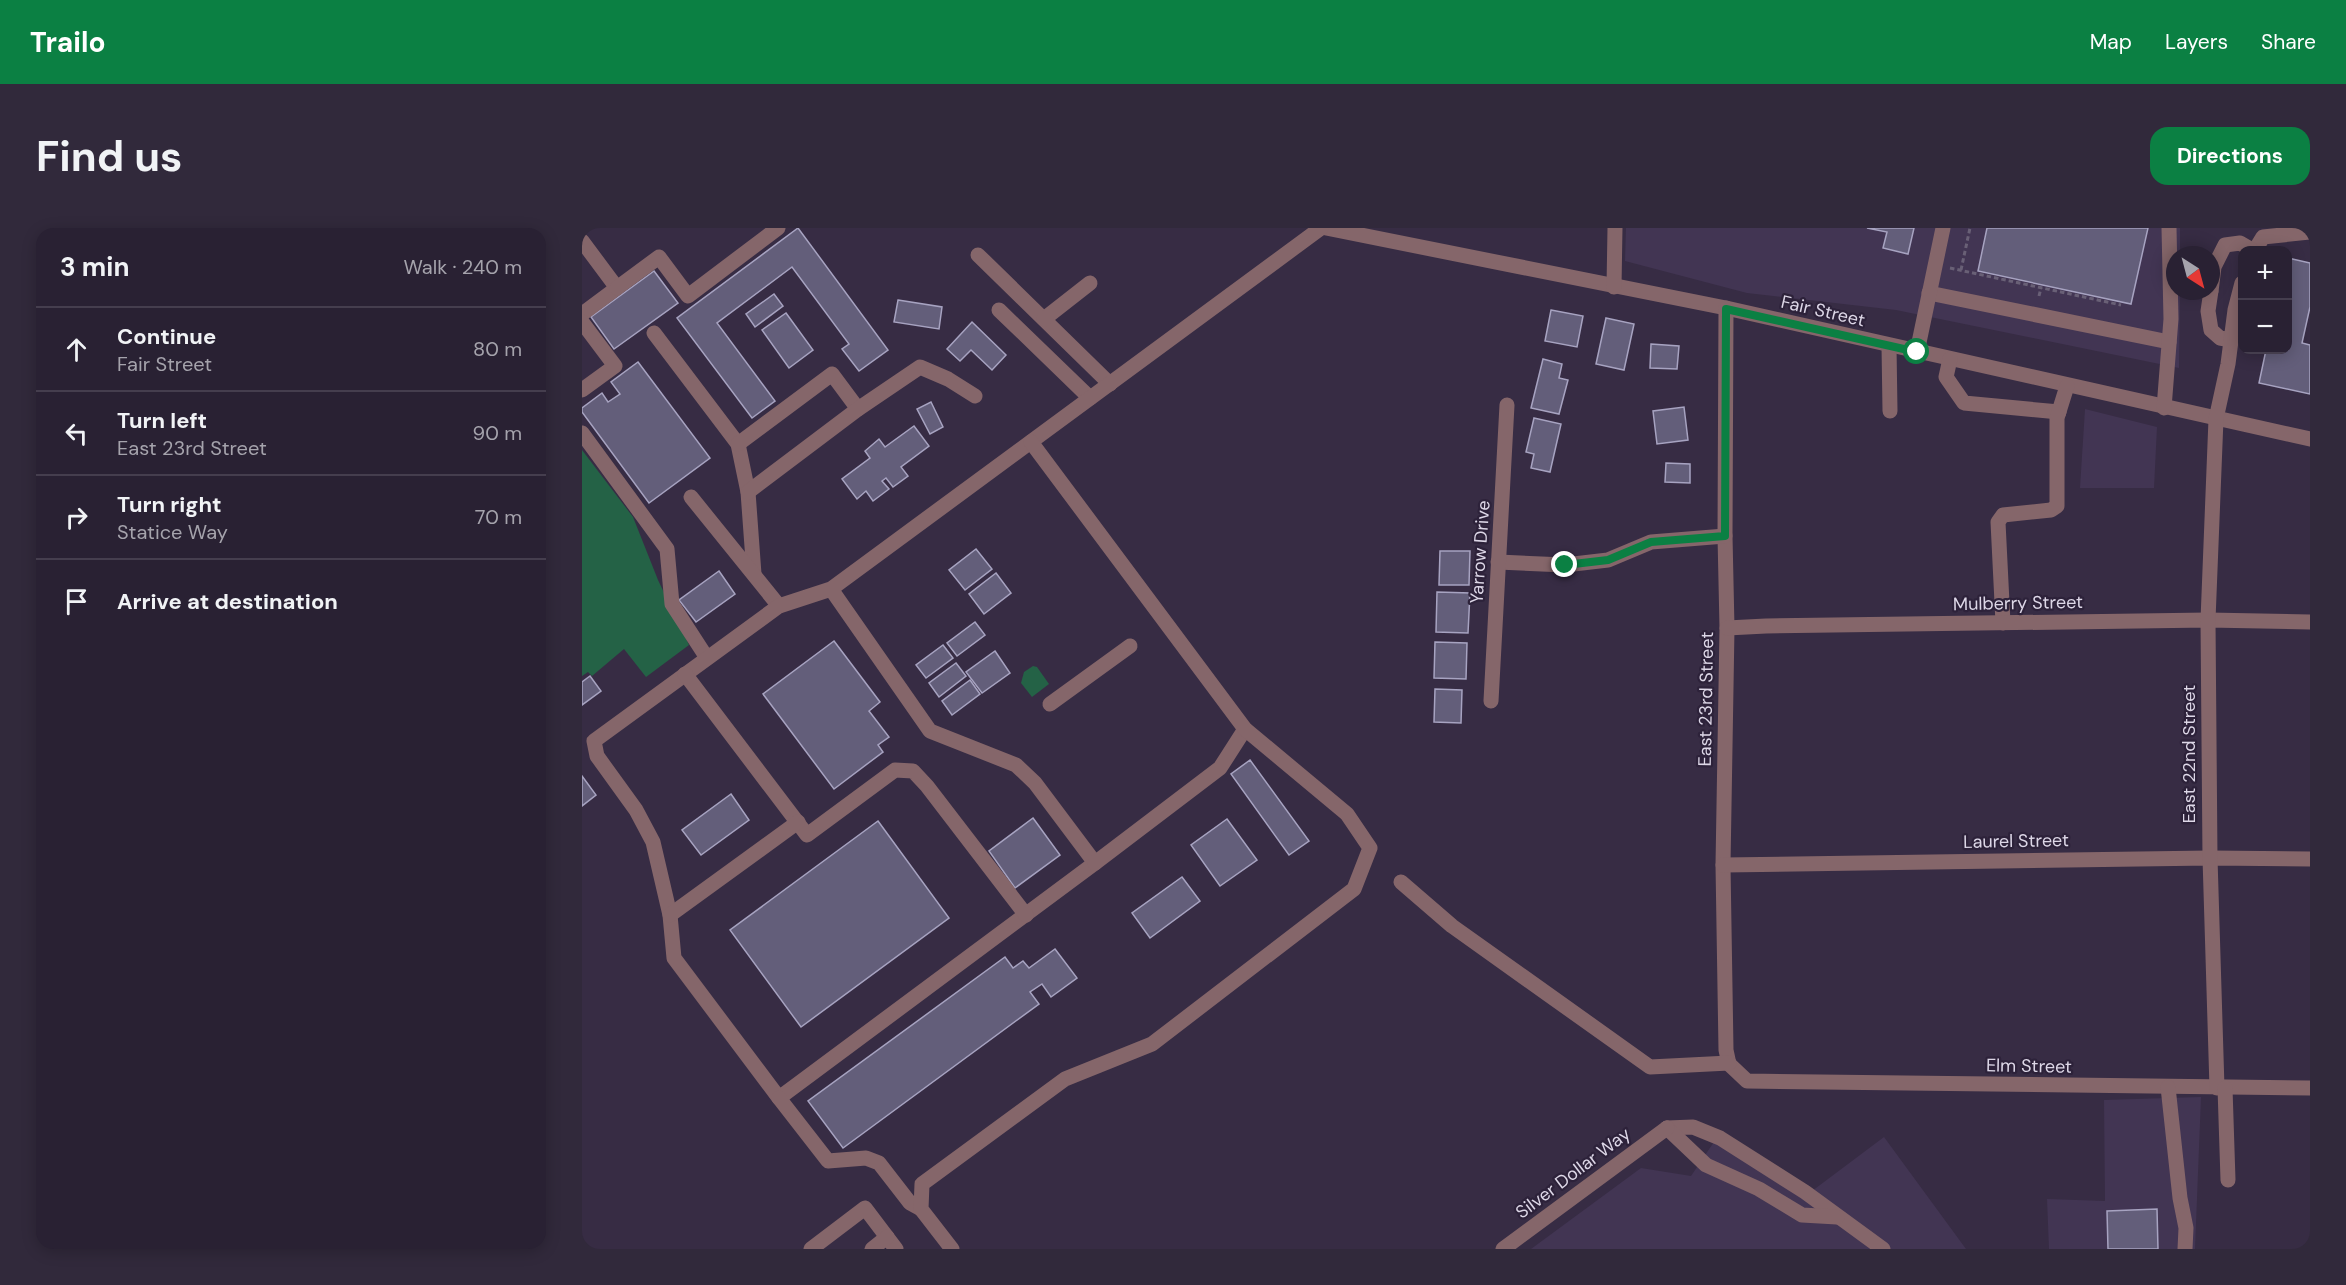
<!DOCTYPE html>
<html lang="en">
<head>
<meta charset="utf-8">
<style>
	:root { --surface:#292133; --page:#31293b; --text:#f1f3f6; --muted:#a5a3ac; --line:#453e4e; --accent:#0b8043 }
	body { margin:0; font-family:"DM Sans",sans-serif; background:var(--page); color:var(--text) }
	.controls { position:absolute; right:18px; top:18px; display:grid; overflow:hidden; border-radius:12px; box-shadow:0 3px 15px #0003 }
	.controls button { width:54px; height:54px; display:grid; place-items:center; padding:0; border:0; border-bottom:2px solid var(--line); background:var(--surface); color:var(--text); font:30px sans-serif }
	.compass { position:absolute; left:1584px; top:18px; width:54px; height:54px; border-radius:50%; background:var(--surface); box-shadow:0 3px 15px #0003; rotate:144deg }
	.stop { position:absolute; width:18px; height:18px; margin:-14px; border:4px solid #0b8043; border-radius:50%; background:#fff }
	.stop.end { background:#0b8043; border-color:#fff; box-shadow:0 2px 6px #0008 }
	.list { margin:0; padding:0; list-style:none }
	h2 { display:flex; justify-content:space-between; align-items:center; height:78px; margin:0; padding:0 24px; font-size:26px }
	h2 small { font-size:20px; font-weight:400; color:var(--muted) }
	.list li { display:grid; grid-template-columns:39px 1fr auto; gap:18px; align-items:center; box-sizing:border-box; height:84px; padding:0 24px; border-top:2px solid var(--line) }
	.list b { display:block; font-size:22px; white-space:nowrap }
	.list p { margin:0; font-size:20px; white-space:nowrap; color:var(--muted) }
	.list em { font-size:20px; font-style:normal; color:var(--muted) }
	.icon { flex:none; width:33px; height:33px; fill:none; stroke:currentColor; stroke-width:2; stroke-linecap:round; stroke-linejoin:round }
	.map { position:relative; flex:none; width:1728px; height:1021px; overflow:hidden; border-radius:18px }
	header { display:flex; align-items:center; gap:36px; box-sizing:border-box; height:84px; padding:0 30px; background:var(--accent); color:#fff }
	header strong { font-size:28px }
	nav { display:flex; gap:33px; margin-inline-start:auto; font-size:21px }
	.intro { display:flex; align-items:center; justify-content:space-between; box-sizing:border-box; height:144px; padding:0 36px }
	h1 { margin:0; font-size:42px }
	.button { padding:15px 27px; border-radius:18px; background:var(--accent); color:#fff; font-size:21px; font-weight:700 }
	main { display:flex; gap:36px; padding:0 36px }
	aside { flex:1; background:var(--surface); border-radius:18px; box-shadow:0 3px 15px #0003 }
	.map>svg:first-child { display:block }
</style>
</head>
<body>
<header>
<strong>Trailo</strong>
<nav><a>Map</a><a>Layers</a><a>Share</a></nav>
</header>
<div class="intro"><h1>Find us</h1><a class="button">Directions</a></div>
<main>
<aside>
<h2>3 min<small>Walk · 240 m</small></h2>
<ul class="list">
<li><svg class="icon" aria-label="ahead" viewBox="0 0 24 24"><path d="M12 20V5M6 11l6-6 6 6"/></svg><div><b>Continue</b><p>Fair Street</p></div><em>80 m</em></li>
<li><svg class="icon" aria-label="left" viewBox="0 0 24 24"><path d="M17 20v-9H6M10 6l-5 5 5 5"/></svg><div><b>Turn left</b><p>East 23rd Street</p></div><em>90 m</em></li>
<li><svg class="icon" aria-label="right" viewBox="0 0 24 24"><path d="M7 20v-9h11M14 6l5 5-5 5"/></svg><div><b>Turn right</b><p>Statice Way</p></div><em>70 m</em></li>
<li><svg class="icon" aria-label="arrive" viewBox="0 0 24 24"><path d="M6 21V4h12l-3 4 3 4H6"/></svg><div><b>Arrive at destination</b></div></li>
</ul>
</aside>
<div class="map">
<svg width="1728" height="1021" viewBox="0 0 1728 1021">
	<rect width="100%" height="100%" fill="#372c44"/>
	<!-- built -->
	<g fill="#423553">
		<path d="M1044,0H1598V27H1593V63H1598L1597,140L1314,82L1165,65L1043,33Z"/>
		<path d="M1503,181L1575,199L1572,260H1498Z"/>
		<path d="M1619,869L1613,1021H1467L1465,971L1523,973L1522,872Z"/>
		<path d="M1138,905L1230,963L1302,909L1384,1021H949L1059,940L1109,948Z"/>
	</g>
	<!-- green -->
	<g fill="#246246">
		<path d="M0,222L51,289L76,352L107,417L64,449L42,421L10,448L6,444L0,448Z"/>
		<path d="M451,438L455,439L467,456L450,469L439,455L442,444Z"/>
	</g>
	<!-- building -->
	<g fill="#635e7a" stroke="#a7a3c1" stroke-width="1.5">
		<path d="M216,0L306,122L277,143L260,121L267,116L210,39L135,95L193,173L170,190L95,90Z"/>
		<path d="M1285,0H1332L1326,26L1301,20L1305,4Z"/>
		<path d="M1405,0H1566L1549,76L1396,43Z"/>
		<path d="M1706,30L1728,35V79L1720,115L1728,117V166L1677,155L1684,122H1706Z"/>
		<path d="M72,43L96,75L32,121L9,89Z"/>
		<path d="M192,66L201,78L173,99L164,86Z"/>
		<path d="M316,72L360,79L357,101L312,94Z"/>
		<path d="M969,82L1001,88L995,119L963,113Z"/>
		<path d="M204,85L231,122L207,140L180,102Z"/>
		<path d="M1024,90L1052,96L1042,142L1014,136Z"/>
		<path d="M390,94L424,127L410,142L389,122L378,133L365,121Z"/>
		<path d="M1069,116L1097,118L1095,141L1068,140Z"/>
		<path d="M961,131L980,136L977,150L986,152L977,186L949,180Z"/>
		<path d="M56,134L128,230L67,275L0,184V180L20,165L26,174L38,166L29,154Z"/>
		<path d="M349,174L361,199L348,206L335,181Z"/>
		<path d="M1102,179L1106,212L1075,216L1071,183Z"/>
		<path d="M952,190L979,196L968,244L949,240L952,226L944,224Z"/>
		<path d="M332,198L347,218L319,239L326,248L311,259L304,250L300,253L307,261L291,273L284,263L275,271L260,251L288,230L283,223L297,211L303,219Z"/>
		<path d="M1084,235L1108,236V255L1083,254Z"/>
		<path d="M394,321L410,341L383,362L367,342Z"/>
		<path d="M858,323H888L887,357H857Z"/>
		<path d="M137,343L153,366L114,394L97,372Z"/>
		<path d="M414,345L429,365L402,386L387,366Z"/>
		<path d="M855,364L888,365L886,405L854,404Z"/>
		<path d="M393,394L403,407L375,428L365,415Z"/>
		<path d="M252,413L298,474L287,483L307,509L296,517L301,524L252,561L181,466Z"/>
		<path d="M853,414L885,415L884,451L852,450Z"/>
		<path d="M361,417L371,430L344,450L334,437Z"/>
		<path d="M413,423L428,445L400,465L384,444Z"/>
		<path d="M374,435L384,448L357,469L347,455Z"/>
		<path d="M8,448L19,463L0,477V454Z"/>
		<path d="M388,452L398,466L370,487L360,473Z"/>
		<path d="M853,461L880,462L879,495L852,494Z"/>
		<path d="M668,532L727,613L707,627L649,546Z"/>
		<path d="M0,548L14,567L0,578Z"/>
		<path d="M149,566L167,592L119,627L100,602Z"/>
		<path d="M451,590L478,627L433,660L407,623Z"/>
		<path d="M645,591L675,632L638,658L609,617Z"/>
		<path d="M296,593L367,690L219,799L148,702Z"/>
		<path d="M600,649L618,673L568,710L550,685Z"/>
		<path d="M473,721L495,750L469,769L460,756L448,764L457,776L261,920L226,873L423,729L431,740L441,733L447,740Z"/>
		<path d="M1575,981L1576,1021H1526L1525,983Z"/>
	</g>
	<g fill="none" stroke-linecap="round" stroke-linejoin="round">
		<!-- path -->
		<g stroke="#696076" stroke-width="3" stroke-dasharray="4.5 3" stroke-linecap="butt">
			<path d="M1368,40L1539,77"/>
			<path d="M1379,42L1388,0"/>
			<path d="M1457,68L1459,60"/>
		</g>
		<!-- minor -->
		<g stroke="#85666a" stroke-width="15">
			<path d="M744,0L1144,80L1728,211"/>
			<path d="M0,13L35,60L0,86"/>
			<path d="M1673,22L1681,9L1728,4"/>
			<path d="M396,27L528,156"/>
			<path d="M1032,59L1033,0"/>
			<path d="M35,60L77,29L106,68L196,0"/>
			<path d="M1629,63L1632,39L1643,17L1658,15L1670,22"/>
			<path d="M1629,63L1626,83L1629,102L1638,110L1649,112"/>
			<path d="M1347,65L1587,114"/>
			<path d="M1144,80L1143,308L1145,400L1141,637L1144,822L1147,836L1165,853L1728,860"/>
			<path d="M417,82L508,170"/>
			<path d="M462,91L508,55"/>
			<path d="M0,94L33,138L0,162"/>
			<path d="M72,105L156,216L166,264L172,346"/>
			<path d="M1307,118L1308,183"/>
			<path d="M1335,124L1361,0"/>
			<path d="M1368,131L1364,149L1382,175L1477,184"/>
			<path d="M1582,180L1589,91L1587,0"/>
			<path d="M0,205L85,321L90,376L125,430"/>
			<path d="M156,216L250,146L276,181"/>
			<path d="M166,264L276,181L338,139L366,151L393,168"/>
			<path d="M109,269L197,378"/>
			<path d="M916,334L983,337L1026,332L1069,314L1143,308"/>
			<path d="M249,361L348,503L434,537L453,555L513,635L197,870L92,730L88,687L71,614L54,582L15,528L12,513L197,378L249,361L739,0"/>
			<path d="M1421,395L1416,294L1421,287L1469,282L1475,278V190L1485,158"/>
			<path d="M1145,400L1184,398L1626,392L1728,394"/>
			<path d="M103,446L225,607L313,542L331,543L345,558L444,687"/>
			<path d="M909,473L925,177"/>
			<path d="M468,476L548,418"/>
			<path d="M513,635L638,540L663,501"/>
			<path d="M1141,637L1628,630L1728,631"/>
			<path d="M819,654L870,698L1068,839L1147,835"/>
			<path d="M88,687L216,594"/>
			<path d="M1586,859L1598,970L1604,1000L1603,1021"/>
			<path d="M1635,860L1628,630L1626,392L1634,191L1646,136L1653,82L1660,55"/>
			<path d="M1643,860L1646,952"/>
			<path d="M197,870L246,933L284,930L297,935L328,975L339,981"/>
			<path d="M1085,900L1111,899L1138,910L1223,964L1301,1021"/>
			<path d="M1085,900L1124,937L1177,961L1220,987L1255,989"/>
			<path d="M229,1021L283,980L314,1021"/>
			<path d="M290,1021L305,1009"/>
			<path d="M370,1021L339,981L340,956L483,851L570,816L772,661L788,620L765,586L663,501L449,214"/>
			<path d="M921,1021L1085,900"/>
		</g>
	</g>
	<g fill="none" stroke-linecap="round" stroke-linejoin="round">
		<!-- route -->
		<path stroke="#0b8043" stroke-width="8" d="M983,337L1026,332L1069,314L1143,308L1144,81L1335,124"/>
	</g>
	<g text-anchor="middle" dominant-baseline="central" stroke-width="4.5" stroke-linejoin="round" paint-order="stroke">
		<!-- street labels -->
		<g font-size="18" fill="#ddd7e7" stroke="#2d223a">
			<text transform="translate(1241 83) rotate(13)">Fair Street</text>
			<text transform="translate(898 324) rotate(-86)">Yarrow Drive</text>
			<text transform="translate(1436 375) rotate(-1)">Mulberry Street</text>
			<text transform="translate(1124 471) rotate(-89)">East 23rd Street</text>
			<text transform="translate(1607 526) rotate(-90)">East 22nd Street</text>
			<text transform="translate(1434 613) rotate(-1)">Laurel Street</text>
			<text transform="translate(1447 838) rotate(1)">Elm Street</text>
			<text transform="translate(991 945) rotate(-37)">Silver Dollar Way</text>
		</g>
	</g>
</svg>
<div class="controls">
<button>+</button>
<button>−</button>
</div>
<svg class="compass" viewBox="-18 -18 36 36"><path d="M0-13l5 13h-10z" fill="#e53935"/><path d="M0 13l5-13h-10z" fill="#a5a3ac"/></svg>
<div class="stop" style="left:1335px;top:124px"></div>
<div class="stop end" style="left:983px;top:337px"></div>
</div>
</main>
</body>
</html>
